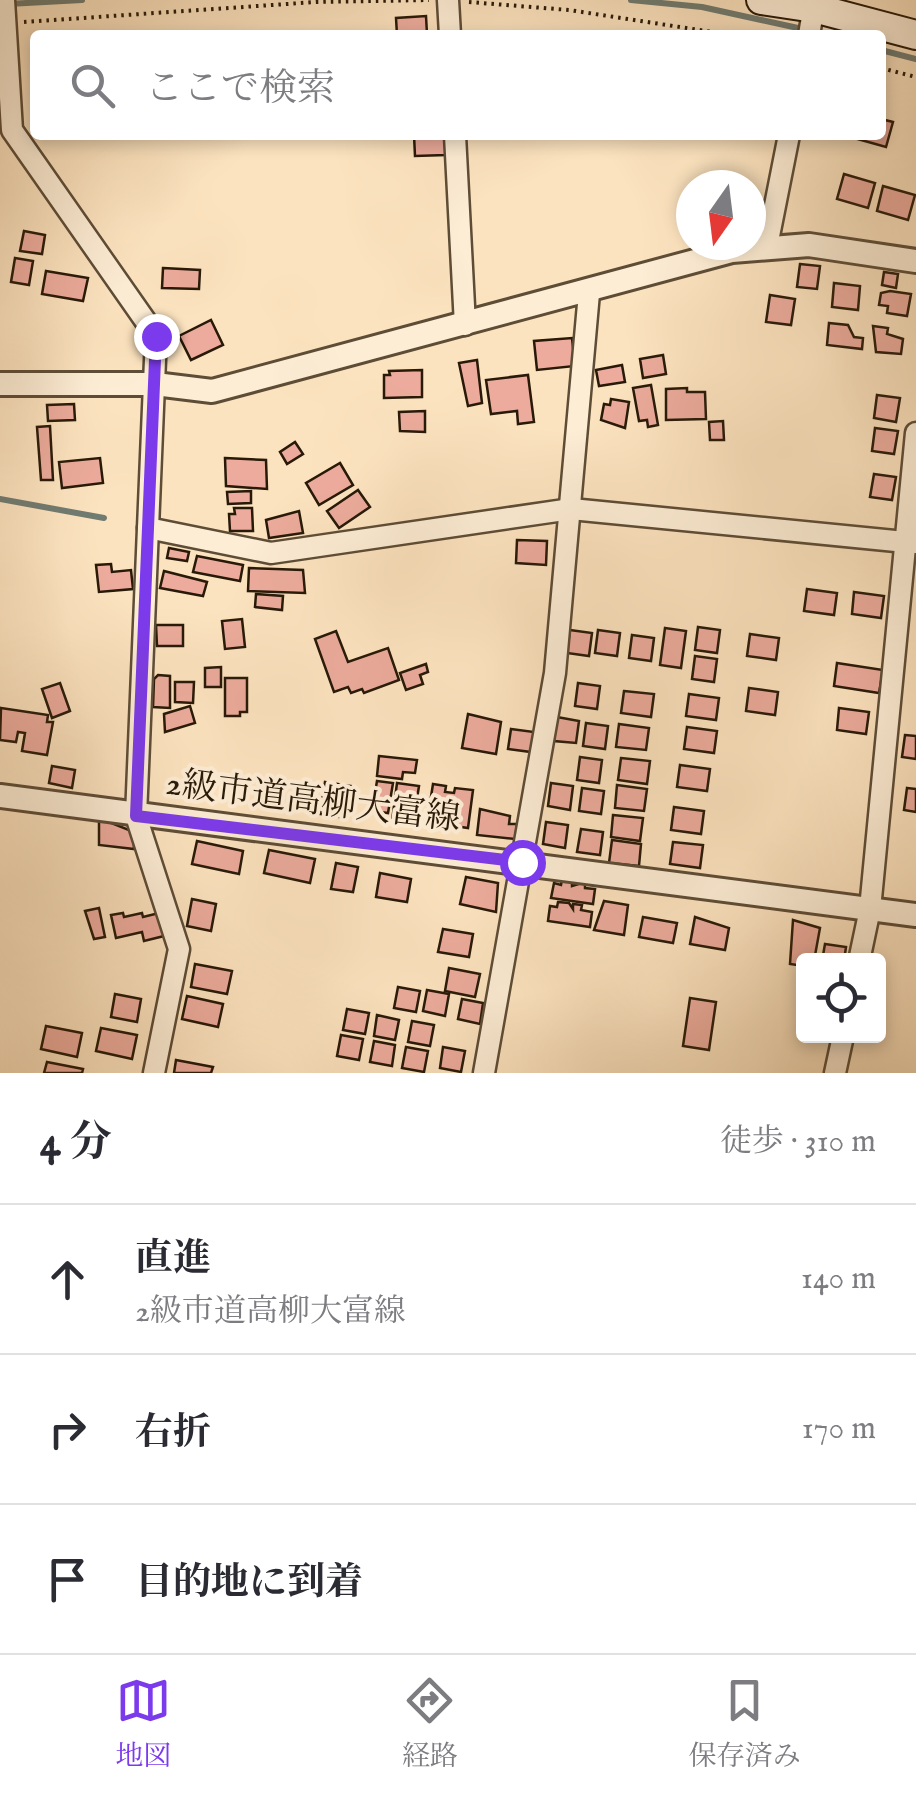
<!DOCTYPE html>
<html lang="ja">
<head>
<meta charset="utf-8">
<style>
	:root { --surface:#fff; --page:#f2f2f3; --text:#2b2b33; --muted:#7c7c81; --line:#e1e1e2; --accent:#7c3aed }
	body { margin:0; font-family:"IM FELL English","Noto Serif JP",serif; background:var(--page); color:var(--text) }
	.controls { position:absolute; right:30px; bottom:30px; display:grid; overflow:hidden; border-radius:10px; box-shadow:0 5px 15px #0003 }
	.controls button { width:90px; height:90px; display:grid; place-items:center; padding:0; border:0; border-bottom:2px solid var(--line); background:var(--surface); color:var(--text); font:50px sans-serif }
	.compass { position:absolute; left:676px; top:170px; width:90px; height:90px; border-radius:50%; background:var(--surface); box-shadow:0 5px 15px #0003; rotate:194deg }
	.stop { position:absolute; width:30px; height:30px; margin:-22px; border:8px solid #7c3aed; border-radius:50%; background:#fff }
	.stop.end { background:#7c3aed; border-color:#fff; box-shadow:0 2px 10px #0008 }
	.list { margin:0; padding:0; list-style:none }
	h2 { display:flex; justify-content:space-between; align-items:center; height:130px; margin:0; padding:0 40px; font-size:42px }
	h2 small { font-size:32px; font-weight:400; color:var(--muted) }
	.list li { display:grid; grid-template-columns:65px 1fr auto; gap:30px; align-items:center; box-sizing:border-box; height:150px; padding:0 40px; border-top:2px solid var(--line) }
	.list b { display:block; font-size:38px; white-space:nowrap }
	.list p { margin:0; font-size:32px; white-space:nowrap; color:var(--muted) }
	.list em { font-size:32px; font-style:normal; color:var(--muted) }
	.icon { flex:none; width:55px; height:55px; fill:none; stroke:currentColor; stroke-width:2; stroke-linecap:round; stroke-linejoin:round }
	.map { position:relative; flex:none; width:916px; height:1073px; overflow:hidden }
	.search { position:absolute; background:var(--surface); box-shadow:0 5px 15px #0003; left:30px; right:30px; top:30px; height:110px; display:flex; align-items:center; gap:25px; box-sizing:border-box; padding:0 35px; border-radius:10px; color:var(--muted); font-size:38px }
	.sheet { height:580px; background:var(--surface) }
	nav { display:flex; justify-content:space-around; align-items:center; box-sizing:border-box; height:140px; border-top:2px solid var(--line); background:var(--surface); font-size:28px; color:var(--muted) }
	nav a { display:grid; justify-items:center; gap:5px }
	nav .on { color:var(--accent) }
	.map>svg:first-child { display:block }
</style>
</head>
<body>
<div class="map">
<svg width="916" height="1073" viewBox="0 0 916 1073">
	<rect width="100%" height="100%" fill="#fce3bf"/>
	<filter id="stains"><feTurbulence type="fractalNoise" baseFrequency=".002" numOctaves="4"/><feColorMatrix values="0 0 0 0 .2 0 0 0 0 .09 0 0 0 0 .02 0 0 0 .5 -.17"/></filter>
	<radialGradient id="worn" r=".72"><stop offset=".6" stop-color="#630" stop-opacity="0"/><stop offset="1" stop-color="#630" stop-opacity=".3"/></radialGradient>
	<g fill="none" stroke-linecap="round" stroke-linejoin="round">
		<!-- stream -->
		<g stroke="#707b71" stroke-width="6">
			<path d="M631,0L702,7L830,35"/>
			<path d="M8,4L82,0"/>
			<path d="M881,50L916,59"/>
			<path d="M0,499L104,518"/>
		</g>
	</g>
	<!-- building -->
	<g fill="#ecab9c" stroke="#281908" stroke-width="2.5">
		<path d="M426,16L427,34L397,35L396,18Z"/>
		<path d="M881,119L893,122L886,147L854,138L881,135Z"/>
		<path d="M414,135H446V155L415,156Z"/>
		<path d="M844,174L875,183L868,208L837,199Z"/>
		<path d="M883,186L915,195L908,220L877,211Z"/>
		<path d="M24,231L45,235L42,254L20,251Z"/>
		<path d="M15,258L33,261L29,285L11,282Z"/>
		<path d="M800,264L820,266L817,289L797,287Z"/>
		<path d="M163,268L200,270L199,289L162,288Z"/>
		<path d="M46,271L88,278L83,301L42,294Z"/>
		<path d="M884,272L898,274L896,288L882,285Z"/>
		<path d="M834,283L860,286L858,310L832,307Z"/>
		<path d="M890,291L911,294L907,316L887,313L888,306L879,305L881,293Z"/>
		<path d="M770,295L795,299L791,325L766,322Z"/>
		<path d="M211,320L223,345L191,360L179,336Z"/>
		<path d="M829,323L848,325L854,337L863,338L862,349L827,345Z"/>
		<path d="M873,326L888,328L887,334L903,339L901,354L876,352Z"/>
		<path d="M572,338L575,366L537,370L534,341Z"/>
		<path d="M663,355L666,374L643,378L640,359Z"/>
		<path d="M477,360L482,403L468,406L459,363Z"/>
		<path d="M622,365L625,382L599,386L596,370Z"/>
		<path d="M422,370V397L384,398V375H390L389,371Z"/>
		<path d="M528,375L534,422L518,424L517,411L491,414L486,380Z"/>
		<path d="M651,385L658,425L648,427L647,420L639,421L633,388Z"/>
		<path d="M687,388V392H705L706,419L666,420V389Z"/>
		<path d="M877,395L900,398L896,422L874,418Z"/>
		<path d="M611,399L629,402L625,428L601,420L604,404L610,405Z"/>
		<path d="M74,404L75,420L48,421L47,405Z"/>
		<path d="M425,411V432L400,431L399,412Z"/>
		<path d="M723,421L724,440H710L709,422Z"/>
		<path d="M50,426L53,480H41L37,427Z"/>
		<path d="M875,428L898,431L894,454L872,451Z"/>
		<path d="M295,442L303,454L287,464L280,452Z"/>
		<path d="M100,458L103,483L62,488L59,462Z"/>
		<path d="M225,458L266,460L267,489L226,486Z"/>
		<path d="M340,463L353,485L319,505L306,483Z"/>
		<path d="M874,474L896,477L892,500L870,497Z"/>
		<path d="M358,490L370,507L339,528L327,511Z"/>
		<path d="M251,491V503L228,504L227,492Z"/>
		<path d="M234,508H252L253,531H230L229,514H235Z"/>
		<path d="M299,511L303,533L269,538L266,520Z"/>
		<path d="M517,540L547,541L546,565L516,563Z"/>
		<path d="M169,548L189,552L187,561L167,558Z"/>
		<path d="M197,556L243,565L240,581L193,572Z"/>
		<path d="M111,564L112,572L131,570L133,589L99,592L96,565Z"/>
		<path d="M249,568L303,570L305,593L248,591Z"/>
		<path d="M164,571L207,582L203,596L160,588Z"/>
		<path d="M807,589L837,593L834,615L804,611Z"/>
		<path d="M854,592L884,596L881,618L852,614Z"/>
		<path d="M256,594L283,596L282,610L255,607Z"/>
		<path d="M242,619L245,647L225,649L222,621Z"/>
		<path d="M156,625H183V646H157Z"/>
		<path d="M698,627L720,630L717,653L695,650Z"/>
		<path d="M665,628L686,631L681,668L660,665Z"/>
		<path d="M570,630L592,633L589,656L567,653Z"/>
		<path d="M598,630L620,633L617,656L595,653Z"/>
		<path d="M336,631L348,662L388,648L399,680L364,693L362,689L351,693L348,687L334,692L315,639Z"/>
		<path d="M750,634L779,638L776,660L747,656Z"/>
		<path d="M632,635L654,638L651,661L629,658Z"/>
		<path d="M695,656L717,659L714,682L692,679Z"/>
		<path d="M837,663L883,670L879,693L834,686Z"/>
		<path d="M426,664L428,672L420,675L423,684L406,690L400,673Z"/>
		<path d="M221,667V687H205V668Z"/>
		<path d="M158,675L170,676V708L153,707L154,679Z"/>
		<path d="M225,678H247V712H240V716H225Z"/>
		<path d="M175,682H194L193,703L175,702Z"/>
		<path d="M60,683L70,711L52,718L42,689Z"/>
		<path d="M578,683L600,686L597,709L575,706Z"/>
		<path d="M749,688L778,692L775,715L746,711Z"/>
		<path d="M624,691L654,694L651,717L621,713Z"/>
		<path d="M689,694L719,698L716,720L686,716Z"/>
		<path d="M190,706L195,723L165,732L164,714Z"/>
		<path d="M1,708L48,715L47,722H53L47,755L22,751L25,733L18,732L16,742L0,740Z"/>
		<path d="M839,708L869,712L866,734L837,730Z"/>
		<path d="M468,714L501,722L496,754L462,748Z"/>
		<path d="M557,717L579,721L576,743L554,741Z"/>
		<path d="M586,723L608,726L605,749L583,746Z"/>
		<path d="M619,724L649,728L646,750L616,747Z"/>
		<path d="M687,727L717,731L714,753L684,749Z"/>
		<path d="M511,729L534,732L531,752L508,749Z"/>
		<path d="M905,735L916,736V759L902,757Z"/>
		<path d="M379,756L417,760L415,773L403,772L402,779L377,776Z"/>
		<path d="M580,757L602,760L599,783L577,780Z"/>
		<path d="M621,758L650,761L647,784L618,780Z"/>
		<path d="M680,765L710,769L707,791L677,787Z"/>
		<path d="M52,766L75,770L72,788L49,783Z"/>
		<path d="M377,781L393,783L388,813L372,811Z"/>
		<path d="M325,782L351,786L346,818L320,814Z"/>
		<path d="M397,783L419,786L413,824L392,821Z"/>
		<path d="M551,783L573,786L570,810L548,806Z"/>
		<path d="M433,784L446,786L445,792L454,793L455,788L473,790L468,828L427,822Z"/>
		<path d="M617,785L647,789L644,811L615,808Z"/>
		<path d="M582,788L604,791L601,814L579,811Z"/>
		<path d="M907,788L916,789V812L904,810Z"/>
		<path d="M674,807L704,811L701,834L671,830Z"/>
		<path d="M480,809L510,816L509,824H517L515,839L477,835Z"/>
		<path d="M613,815L643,818L640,841L611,837Z"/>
		<path d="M99,818L134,832V849L99,845Z"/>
		<path d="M546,822L568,825L565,848L543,844Z"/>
		<path d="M581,829L603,832L600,855L577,852Z"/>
		<path d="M612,840L641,844L639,866L609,863Z"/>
		<path d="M197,841L243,851L239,874L192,864Z"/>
		<path d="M673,842L703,845L700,868L670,864Z"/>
		<path d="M269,850L315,859L310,883L264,873Z"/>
		<path d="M336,863L358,867L353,892L331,889Z"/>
		<path d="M380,873L411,879L407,902L376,897Z"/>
		<path d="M466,877L498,883L496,912L460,904Z"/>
		<path d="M562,879L572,880V886L585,882V888L595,889L593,904L551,898L554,883L561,885Z"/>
		<path d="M192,899L216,904L211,931L187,926Z"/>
		<path d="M604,901L628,905L624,935L594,930Z"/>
		<path d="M558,902L569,903L573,909V904L582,905L581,910L592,912L590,927L548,921L550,906L557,907Z"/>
		<path d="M99,908L105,937L94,939L85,911Z"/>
		<path d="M123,913L124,917L142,913L143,917L159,913L164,936L144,941L142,932L116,938L111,915Z"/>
		<path d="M643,917L677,923L673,943L639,937Z"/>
		<path d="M695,917L729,928L725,950L690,944Z"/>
		<path d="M793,920L820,928L814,961H804V966L790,964Z"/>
		<path d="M443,929L473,934L469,957L438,952Z"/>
		<path d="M825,944L846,947L844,961H822Z"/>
		<path d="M195,964L232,971L227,994L191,987Z"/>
		<path d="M449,968L480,974L475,997L445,991Z"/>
		<path d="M398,987L420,991L416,1012L394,1008Z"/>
		<path d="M427,990L449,994L445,1016L423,1011Z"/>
		<path d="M115,994L141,999L137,1022L111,1017Z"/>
		<path d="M187,996L223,1004L218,1027L182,1019Z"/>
		<path d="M690,998L716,1002L709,1050L683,1046Z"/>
		<path d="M462,999L483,1003L480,1024L458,1019Z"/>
		<path d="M347,1009L369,1013L365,1034L343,1030Z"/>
		<path d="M377,1015L399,1020L395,1040L374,1036Z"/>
		<path d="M412,1021L434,1025L430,1046L408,1042Z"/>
		<path d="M46,1026L82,1033L77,1057L41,1049Z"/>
		<path d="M101,1028L137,1035L132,1059L96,1051Z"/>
		<path d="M341,1035L363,1039L359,1060L337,1056Z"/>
		<path d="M374,1041L395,1045L392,1066L370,1062Z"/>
		<path d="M406,1047L428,1051L424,1072L402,1068Z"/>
		<path d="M443,1047L465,1051L461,1072L440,1068Z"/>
		<path d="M176,1060L213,1067L211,1073H174Z"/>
		<path d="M47,1062L83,1069L82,1073H44Z"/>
	</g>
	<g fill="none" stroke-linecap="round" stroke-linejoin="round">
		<defs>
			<g id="minor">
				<path d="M4,0L12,130L156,336L136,816L179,949L154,1073"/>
				<path d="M448,0L450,35"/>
				<path d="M809,35L815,0"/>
				<path d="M455,135L465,325"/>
				<path d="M767,246L789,135"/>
				<path d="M148,528L271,553L571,509L916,543"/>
				<path d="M859,961L870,909L916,433"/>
				<path d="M484,1073L555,673L589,293"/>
				<path d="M835,1073L843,1036"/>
			</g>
			<g id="tertiary">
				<path d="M0,384H155L212,391L732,251L809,245L916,261"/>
				<path d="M0,796L916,915"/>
			</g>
			<path id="secondary" d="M761,0L814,8L916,35"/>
		</defs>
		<!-- minor casing -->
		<use href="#minor" stroke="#5d4c36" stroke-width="25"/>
		<!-- tertiary casing -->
		<use href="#tertiary" stroke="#5d4c36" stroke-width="28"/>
		<!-- secondary casing -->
		<use href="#secondary" stroke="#281908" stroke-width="32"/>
		<!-- path -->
		<g stroke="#281908" stroke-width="4" stroke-dasharray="2.5 5" stroke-linecap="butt">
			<path d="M469,2L569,10L732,35"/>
			<path d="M24,22L316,2L429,0"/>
			<path d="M881,68L916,77"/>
		</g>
		<!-- minor -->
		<use href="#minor" stroke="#fdedd5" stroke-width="20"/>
		<!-- tertiary -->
		<use href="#tertiary" stroke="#fdedd5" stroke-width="22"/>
		<!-- secondary -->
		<use href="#secondary" stroke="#fdedd5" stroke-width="28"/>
	</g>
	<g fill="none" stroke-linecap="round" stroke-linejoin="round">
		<!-- route -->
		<path stroke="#7c3aed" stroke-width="12" d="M156,336L136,816L522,862"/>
	</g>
	<g text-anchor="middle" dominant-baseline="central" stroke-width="8" stroke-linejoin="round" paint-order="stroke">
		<!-- street labels -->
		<g font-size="35" fill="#281908" stroke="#fdedd5">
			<text transform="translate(313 802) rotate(7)">2級市道高柳大富線</text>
		</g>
	</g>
	<rect width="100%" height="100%" filter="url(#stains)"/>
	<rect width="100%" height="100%" fill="url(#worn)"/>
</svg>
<div class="controls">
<button><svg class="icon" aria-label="locate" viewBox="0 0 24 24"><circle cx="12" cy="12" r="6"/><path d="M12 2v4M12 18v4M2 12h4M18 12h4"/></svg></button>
</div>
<svg class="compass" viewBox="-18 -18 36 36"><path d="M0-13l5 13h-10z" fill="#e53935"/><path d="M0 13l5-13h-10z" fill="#7c7c81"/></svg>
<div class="stop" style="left:522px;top:862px"></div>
<div class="stop end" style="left:156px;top:336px"></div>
<div class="search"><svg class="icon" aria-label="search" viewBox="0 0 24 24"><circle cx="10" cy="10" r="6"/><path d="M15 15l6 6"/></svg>ここで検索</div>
</div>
<section class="sheet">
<h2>4 分<small>徒歩 · 310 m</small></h2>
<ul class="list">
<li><svg class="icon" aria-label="ahead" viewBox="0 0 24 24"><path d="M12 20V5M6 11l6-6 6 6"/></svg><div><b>直進</b><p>2級市道高柳大富線</p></div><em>140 m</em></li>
<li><svg class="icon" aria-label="right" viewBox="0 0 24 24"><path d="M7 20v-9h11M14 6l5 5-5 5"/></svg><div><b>右折</b></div><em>170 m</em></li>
<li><svg class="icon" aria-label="arrive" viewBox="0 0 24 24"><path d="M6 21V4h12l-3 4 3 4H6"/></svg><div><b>目的地に到着</b></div></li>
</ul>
</section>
<nav>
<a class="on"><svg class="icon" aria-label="map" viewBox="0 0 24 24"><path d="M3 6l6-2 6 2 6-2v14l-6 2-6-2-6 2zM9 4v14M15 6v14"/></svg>地図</a>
<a><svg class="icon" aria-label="directions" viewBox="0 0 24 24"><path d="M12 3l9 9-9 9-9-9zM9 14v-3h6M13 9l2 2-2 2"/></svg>経路</a>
<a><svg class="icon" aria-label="saved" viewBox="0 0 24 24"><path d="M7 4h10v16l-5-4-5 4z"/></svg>保存済み</a>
</nav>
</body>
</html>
